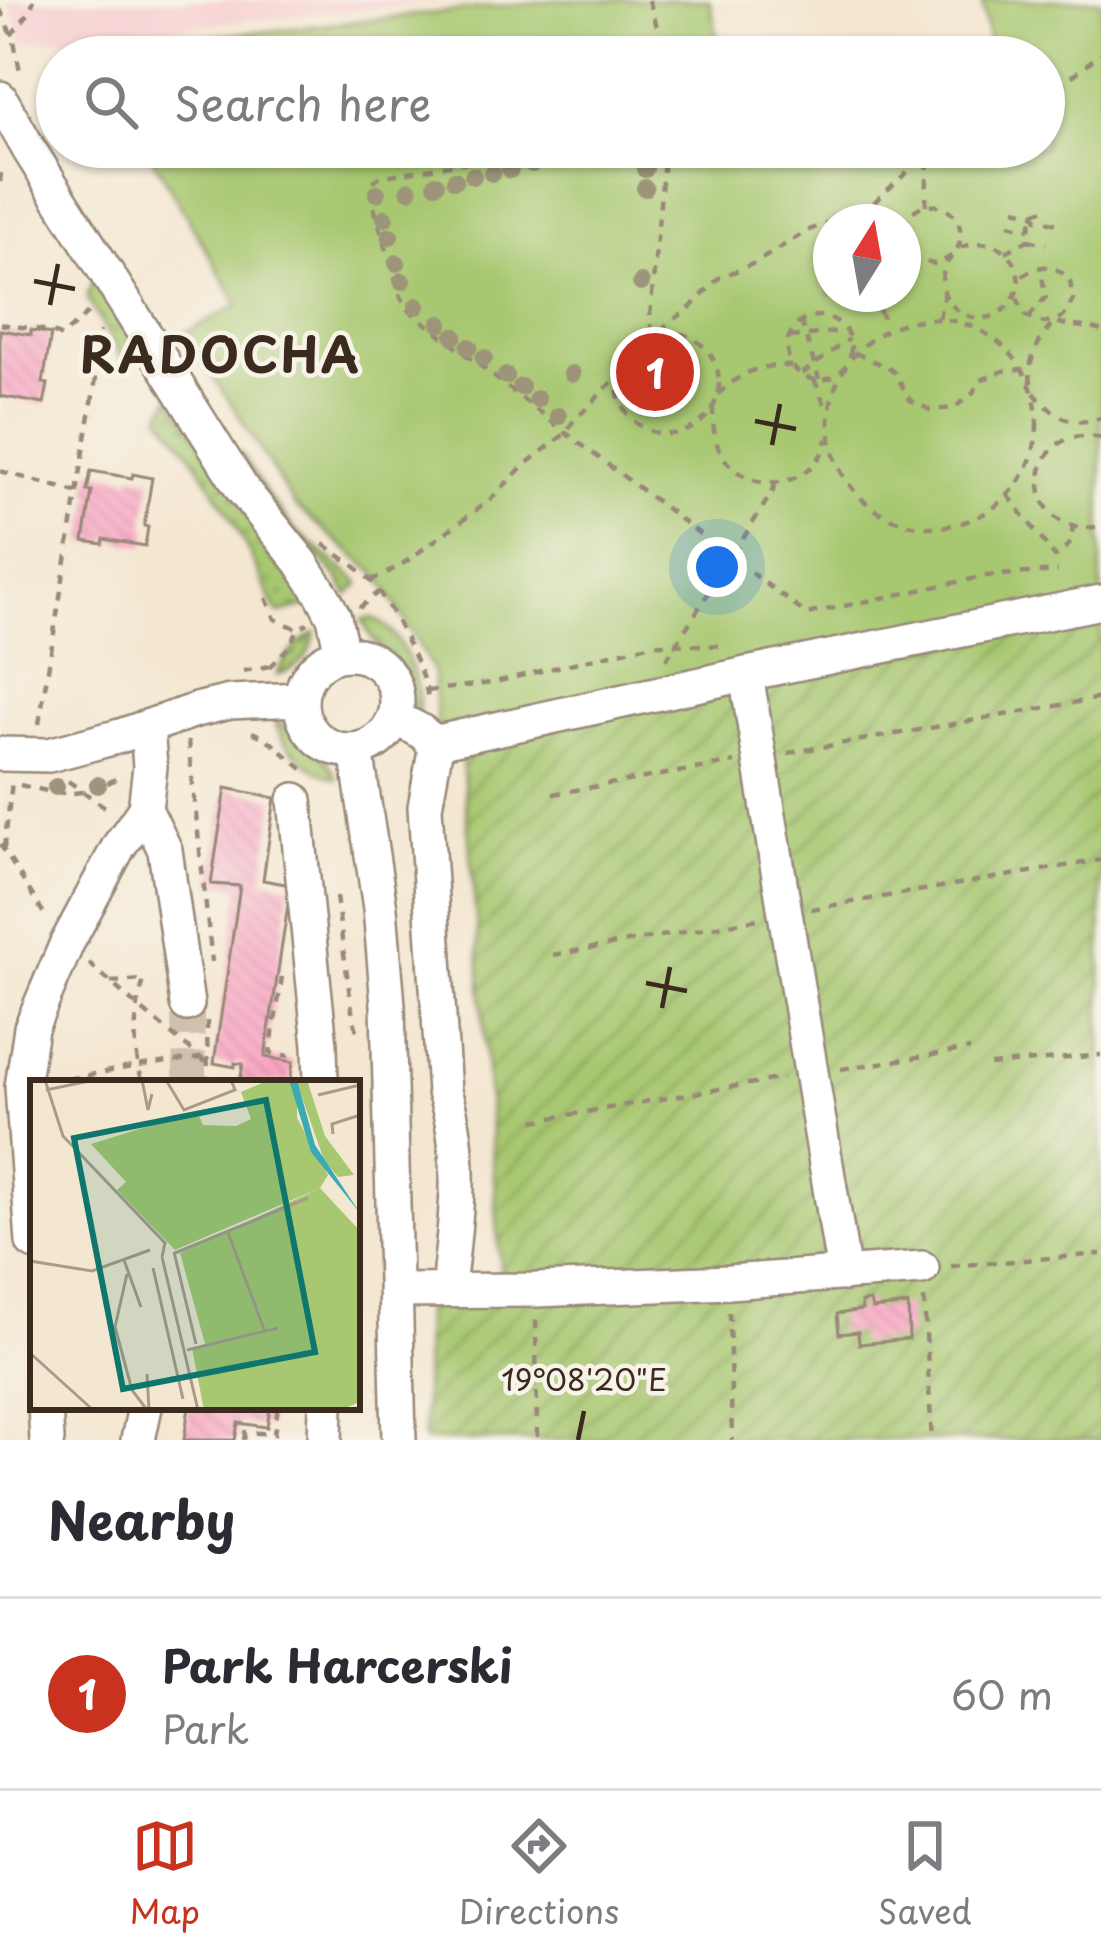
<!DOCTYPE html>
<html lang="en">
<head>
<meta charset="utf-8">
<style>
	:root { --surface:#fff; --page:#f2f2f3; --text:#2b2b33; --muted:#7c7c81; --line:#e1e1e2; --accent:#c8321e }
	body { margin:0; font-family:"Playpen Sans",sans-serif; background:var(--page); color:var(--text) }
	.compass { position:absolute; left:813px; top:204px; width:108px; height:108px; border-radius:50%; background:var(--surface); box-shadow:0 3px 9px #0004; rotate:11deg }
	.you { position:absolute; left:717px; top:567px; width:42px; height:42px; margin:-30px; border:9px solid #fff; border-radius:50%; background:#1a73e8; box-shadow:0 0 0 18px #1a73e833 }
	.badge { display:grid; place-items:center; width:78px; height:78px; border-radius:50%; background:var(--accent); color:#fff; font-size:39px; font-weight:700 }
	.pin { position:absolute; translate:-50% -50%; border:6px solid #fff; box-shadow:0 3px 12px #0006 }
	.list { margin:0; padding:0; list-style:none }
	h2 { display:flex; justify-content:space-between; align-items:center; height:156px; margin:0; padding:0 48px; font-size:51px }
	h2 small { font-size:39px; font-weight:400; color:var(--muted) }
	.list li { display:grid; grid-template-columns:78px 1fr auto; gap:36px; align-items:center; box-sizing:border-box; height:192px; padding:0 48px; border-top:3px solid var(--line) }
	.list b { display:block; font-size:45px; white-space:nowrap }
	.list p { margin:0; font-size:39px; white-space:nowrap; color:var(--muted) }
	.list em { font-size:39px; font-style:normal; color:var(--muted) }
	.icon { flex:none; width:66px; height:66px; fill:none; stroke:currentColor; stroke-width:2; stroke-linecap:round; stroke-linejoin:round }
	.map { position:relative; flex:none; width:1101px; height:1440px; overflow:hidden }
	.search { position:absolute; background:var(--surface); box-shadow:0 3px 9px #0004; left:36px; right:36px; top:36px; height:132px; display:flex; align-items:center; gap:30px; box-sizing:border-box; padding:0 42px; border-radius:66px; color:var(--muted); font-size:45px }
	.sheet { height:348px; background:var(--surface) }
	nav { display:flex; justify-content:space-around; align-items:center; box-sizing:border-box; height:168px; border-top:3px solid var(--line); background:var(--surface); font-size:33px; color:var(--muted) }
	nav a { display:grid; justify-items:center; gap:6px }
	nav .on { color:var(--accent) }
	.map>svg:first-child { display:block }
</style>
</head>
<body>
<div class="map">
<svg width="1101" height="1440" viewBox="0 0 1101 1440">
	<defs>
		<pattern id="grass-dots" width="8" height="8" patternUnits="userSpaceOnUse" patternTransform="scale(3)"><rect width="8" height="8" fill="#a7c770"/><path d="M2 2h.1M6 6h.1" fill="none" stroke="#89a25b" stroke-width="1.8" stroke-linecap="round"/></pattern>
		<pattern id="garden-furrows" width="10" height="10" patternUnits="userSpaceOnUse" patternTransform="scale(3)"><rect width="10" height="10" fill="#a7c770"/><path d="M-1 1l2-2M0 10L10 0M9 11l2-2" fill="none" stroke="#89a25b"/></pattern>
		<pattern id="building-back-hatch" width="6" height="6" patternUnits="userSpaceOnUse" patternTransform="scale(3)"><rect width="6" height="6" fill="#f9a5c3"/><path d="M-1 5l2 2M0 0l6 6M5-1l2 2" fill="none" stroke="#d68ea7"/></pattern>
	</defs>
	<rect width="100%" height="100%" fill="#f7f3e8"/>
	<filter id="ink" filterUnits="userSpaceOnUse"><feTurbulence type="fractalNoise" baseFrequency=".00833" numOctaves="2"/><feDisplacementMap in="SourceGraphic" scale="24" xChannelSelector="R" yChannelSelector="G"/><feConvolveMatrix kernelMatrix="1 2 1 2 8 2 1 2 1" color-interpolation-filters="sRGB"/></filter>
	<filter id="wash" filterUnits="userSpaceOnUse"><feTurbulence type="fractalNoise" baseFrequency=".004" numOctaves="4" result="noise"/><feDisplacementMap in="SourceGraphic" scale="48" xChannelSelector="R" yChannelSelector="G"/><feGaussianBlur stdDeviation="2.7" result="paint"/><feColorMatrix in="noise" values="0 0 0 0 0 0 0 0 0 0 0 0 0 0 0 0 0 1.4 0 .05"/><feComposite in="paint" operator="in"/></filter>
	<g filter="url(#wash)">
		<rect width="100%" height="100%" fill="#f4e7d1"/>
		<!-- built -->
		<path fill="#f7cfd2" d="M9,0H452L23,43Z"/>
		<!-- grass -->
		<g fill="url(#grass-dots)" stroke="#717847" stroke-width="3">
			<path d="M94,274L132,337L126,366L87,298Z"/>
			<path d="M170,397L289,572L308,606L280,613L276,611C243,537 214,478 161,416Z"/>
			<path d="M241,454L268,496L296,531L360,583L348,595L339,579L266,501L241,460Z"/>
			<path d="M372,618C400,627 424,687 418,716L409,704L404,677L398,667L373,640L362,620Z"/>
			<path d="M315,633C311,657 300,667 277,675C282,661 301,639 315,633Z"/>
			<path d="M276,722C301,730 327,755 337,779C314,773 279,745 276,722Z"/>
		</g>
		<!-- park -->
		<g fill="#a7c770" stroke="#717847" stroke-width="3" fill-rule="evenodd">
			<path d="M557,0H710L721,57H93L89,50Z"/>
			<path d="M982,0H1101V616L437,728L433,670L379,576L295,506L236,411L183,334L239,305L146,147H1044V57H991ZM831,222H903V294H831Z"/>
		</g>
		<!-- garden -->
		<path fill="url(#garden-furrows)" stroke="#717847" stroke-width="3" d="M1101,616V1440H424L425,1283L501,1280L478,941L461,748L760,681Z"/>
		<g id="blocks">
			<!-- building -->
			<g fill="url(#building-back-hatch)">
				<path d="M0,330L31,335V330L51,334L43,383L48,384L44,404L0,396Z"/>
				<path d="M91,471L132,478L133,474L152,478L144,526L148,527L145,546L104,539L103,544L84,541L92,491H87Z"/>
				<path d="M226,788L275,798L263,880L291,885L265,1057L293,1062L290,1083H240L243,1064L235,1063V1067L214,1063L240,886L211,884Z"/>
				<path d="M870,1301L872,1309L908,1305L909,1339L859,1344L858,1332L839,1334L837,1314L862,1310L861,1302Z"/>
				<path d="M189,1407H270L267,1427L238,1423L235,1440H184Z"/>
			</g>
		</g>
	</g>
	<g filter="url(#ink)">
		<use href="#blocks" fill-opacity="0" stroke="#988878" stroke-width="3"/>
		<g fill="none" stroke-linecap="round" stroke-linejoin="round">
			<!-- minor-tunnel -->
			<path stroke="#cfc1ad" stroke-width="33" stroke-dasharray="33 16" stroke-linecap="butt" d="M187,1004L190,1083"/>
			<defs>
				<g id="minor">
					<path d="M0,98L30,151L242,489L301,562L323,596L334,617L342,654"/>
					<circle cx="349" cy="702" r="48"/>
					<path d="M746,674L844,1274"/>
					<path d="M394,719C411,726 430,731 435,751L425,807L444,1092C464,1148 457,1211 450,1270"/>
					<path d="M433,743L746,674L1101,602"/>
					<path d="M356,750L380,908L388,1005L399,1440"/>
					<path d="M0,754L49,755L120,736L196,710L230,702L301,699"/>
					<path d="M295,800L320,1045L321,1083"/>
					<path d="M145,809L165,850L187,1004"/>
					<path d="M33,1242L22,1087L31,1028L67,943L119,846L145,809L150,767L147,727"/>
					<path d="M397,1291L536,1290L729,1282L922,1268"/>
					<path d="M45,1407L47,1440"/>
					<path d="M138,1440L145,1407"/>
					<path d="M325,1440L326,1407"/>
				</g>
			</defs>
			<!-- minor casing -->
			<use href="#minor" stroke="#988878" stroke-width="38"/>
			<!-- path -->
			<g stroke="#988878" stroke-width="4.5" stroke-dasharray="9 9" stroke-linecap="butt">
				<path d="M649,0L666,57"/>
				<path d="M0,9L14,41L21,77"/>
				<path d="M11,35L28,14L34,0"/>
				<path d="M1044,99L1101,53"/>
				<path d="M558,147L379,177L371,183V197L401,297L409,310L566,433L806,614L986,576L1058,571"/>
				<path d="M0,182L1,172"/>
				<path d="M926,205L928,153L938,147"/>
				<path d="M1015,209L1033,213L1037,219L1062,225"/>
				<path d="M1009,224L1030,229"/>
				<path d="M903,226C914,201 938,198 957,218C966,241 958,259 933,264L913,258L903,243"/>
				<path d="M1028,240L1046,244"/>
				<path d="M1006,252L1028,240L1033,213L1048,208"/>
				<path d="M952,256C918,298 981,343 1011,302C1017,294 1020,284 1018,275C1014,245 984,237 960,248"/>
				<path d="M871,294L887,326"/>
				<path d="M1017,298L1026,316L1044,323L1063,317L1073,300L1070,281C1055,261 1036,264 1019,279"/>
				<circle cx="819" cy="348" r="32"/>
				<path d="M1029,317L1046,297L1040,267"/>
				<path d="M939,318L944,294"/>
				<circle cx="933" cy="423" r="104"/>
				<path d="M801,321L819,379"/>
				<path d="M0,324L51,331L61,337L88,313"/>
				<circle cx="668" cy="383" r="51"/>
				<path d="M663,332L665,326L689,309L719,278L757,262L807,231L871,205L928,153"/>
				<path d="M652,333L650,317L665,147"/>
				<path d="M790,337L844,331"/>
				<path d="M855,353L887,367L895,373L910,400L930,410L954,408L972,394L981,380L1003,371L1021,369"/>
				<path d="M802,374L849,339"/>
				<path d="M814,379L827,410"/>
				<path d="M1031,383C1027,356 1039,342 1054,321C1070,328 1085,325 1101,331"/>
				<path d="M1034,393C1053,415 1071,428 1101,418"/>
				<path d="M718,394C742,372 760,364 792,366"/>
				<path d="M713,407C713,424 713,440 722,455C749,499 816,488 827,439"/>
				<path d="M1101,438C1020,419 1019,544 1101,526"/>
				<path d="M0,471L76,492"/>
				<path d="M1008,495L1055,557L1069,545L1073,528"/>
				<path d="M324,544C339,556 357,566 370,580C387,598 427,675 428,700"/>
				<path d="M370,580L380,577L407,561L491,499L522,467L566,433L572,423L614,380"/>
				<path d="M266,598L275,619L298,629"/>
				<path d="M359,608L378,592"/>
				<path d="M666,660L773,491L775,483"/>
				<path d="M269,667L290,646L298,629L308,623"/>
				<path d="M243,671L270,666"/>
				<path d="M427,691L491,683L653,644L728,646"/>
				<path d="M39,724L97,372L100,331"/>
				<path d="M252,732L267,739L305,771"/>
				<path d="M188,741L212,962"/>
				<path d="M788,753L1101,698"/>
				<path d="M68,781L108,809"/>
				<path d="M20,785C58,794 84,800 118,777"/>
				<path d="M553,794L735,762"/>
				<path d="M0,844L48,920"/>
				<path d="M4,848L12,782"/>
				<path d="M336,897L353,1017L358,1034"/>
				<path d="M811,909L1101,860"/>
				<path d="M553,955L758,919"/>
				<path d="M89,963L136,1005L208,1064"/>
				<path d="M282,977L270,1053L289,1056"/>
				<path d="M111,982L144,980C134,1012 132,1050 143,1083"/>
				<path d="M207,1021L208,1083"/>
				<path d="M990,1065L1101,1055"/>
				<path d="M841,1069L970,1049"/>
				<path d="M51,1082L137,1066L200,1058"/>
				<path d="M534,1121L783,1078"/>
				<path d="M951,1266L1101,1254"/>
				<path d="M924,1298L932,1440"/>
				<path d="M729,1312L732,1440"/>
				<path d="M536,1320L537,1440"/>
				<path d="M244,1440L245,1432L274,1434L278,1407"/>
			</g>
			<!-- minor -->
			<use href="#minor" stroke="#fff" stroke-width="33"/>
		</g>
		<!-- trees -->
		<g fill="#9d947a">
			<circle cx="571" cy="157" r="9"/>
			<circle cx="551" cy="160" r="9"/>
			<circle cx="532" cy="164" r="9"/>
			<circle cx="645" cy="169" r="9"/>
			<circle cx="510" cy="170" r="9"/>
			<circle cx="492" cy="173" r="9"/>
			<circle cx="473" cy="176" r="9"/>
			<circle cx="455" cy="180" r="9"/>
			<circle cx="436" cy="184" r="9"/>
			<circle cx="645" cy="188" r="9"/>
			<circle cx="409" cy="190" r="9"/>
			<circle cx="377" cy="193" r="9"/>
			<circle cx="385" cy="218" r="9"/>
			<circle cx="390" cy="236" r="9"/>
			<circle cx="397" cy="263" r="9"/>
			<circle cx="402" cy="281" r="9"/>
			<circle cx="641" cy="283" r="9"/>
			<circle cx="417" cy="306" r="9"/>
			<circle cx="440" cy="324" r="9"/>
			<circle cx="454" cy="336" r="9"/>
			<circle cx="469" cy="347" r="9"/>
			<circle cx="484" cy="358" r="9"/>
			<circle cx="572" cy="374" r="9"/>
			<circle cx="506" cy="376" r="9"/>
			<circle cx="521" cy="387" r="9"/>
			<circle cx="537" cy="399" r="9"/>
			<circle cx="558" cy="416" r="9"/>
			<circle cx="98" cy="785" r="9"/>
			<circle cx="56" cy="787" r="9"/>
		</g>
	</g>
	<!-- ticks -->
	<path fill="none" stroke="#3b2a1e" stroke-width="4.5" d="M34,281L75,289M50,305L58,264M755,421L796,429M772,445L780,404M646,983L687,991M662,1008L670,967M578,1440L584,1411"/>
	<g text-anchor="middle" dominant-baseline="central" stroke-width="9" stroke-linejoin="round" paint-order="stroke">
		<!-- district labels -->
		<g font-size="48" font-weight="bold" letter-spacing="3" fill="#3b2a1e" stroke="#f7f3e8">
			<text x="221" y="353">RADOCHA</text>
		</g>
	</g>
	<!-- overview -->
	<g transform="translate(30 1080)">
		<rect width="330" height="330" fill="#f4e7d1"/>
		<path d="M239,0H277L295,56L324,95L308,97L294,80L267,3V38L298,95L290,108L145,170L87,110L96,102L61,64L167,31L173,45L206,46L221,39L211,12Z" fill="#a7c770"/>
		<path d="M290,108L330,151V322L310,330H174L162,268L175,264L150,173Z" fill="#a7c770"/>
		<path d="M259,0H267L285,65L330,133L281,72Z" fill="#3aabb5"/>
		<path fill="none" stroke="#aa9b89" stroke-width="3" d="M15,0L33,56L135,163L132,177M112,0L118,30L122,14M136,0L154,30L205,10L201,0M16,10L64,0M288,15L330,5M303,54L302,44L330,35M197,150L235,252M144,172L166,264M145,173L278,118M132,177L168,330M94,180L111,227M0,181L62,191L120,170M123,188L153,319M97,194L85,247L102,310L117,330M157,270L248,248M0,273L63,330M117,294L119,330"/>
		<path fill="#0f766e" fill-opacity="0.15" stroke="#0f766e" stroke-width="6" d="M236,20L285,272L93,309L44,58Z"/>
		<rect width="330" height="330" fill="none" stroke="#3b2a1e" stroke-width="6"/>
	</g>
	<g font-size="30" text-anchor="middle" fill="#3b2a1e" stroke="#f7f3e8" stroke-width="9" stroke-linejoin="round" paint-order="stroke">
		<text x="584" y="1391">19°08'20"E</text>
	</g>
</svg>
<svg class="compass" viewBox="-18 -18 36 36"><path d="M0-13l5 13h-10z" fill="#e53935"/><path d="M0 13l5-13h-10z" fill="#7c7c81"/></svg>
<div class="you"></div>
<div class="pin badge" style="left:655px;top:372px">1</div>
<div class="search"><svg class="icon" aria-label="search" viewBox="0 0 24 24"><circle cx="10" cy="10" r="6"/><path d="M15 15l6 6"/></svg>Search here</div>
</div>
<section class="sheet">
<h2>Nearby<small></small></h2>
<ul class="list">
<li><span class="badge">1</span><div><b>Park Harcerski</b><p>Park</p></div><em>60 m</em></li>
</ul>
</section>
<nav>
<a class="on"><svg class="icon" aria-label="map" viewBox="0 0 24 24"><path d="M3 6l6-2 6 2 6-2v14l-6 2-6-2-6 2zM9 4v14M15 6v14"/></svg>Map</a>
<a><svg class="icon" aria-label="directions" viewBox="0 0 24 24"><path d="M12 3l9 9-9 9-9-9zM9 14v-3h6M13 9l2 2-2 2"/></svg>Directions</a>
<a><svg class="icon" aria-label="saved" viewBox="0 0 24 24"><path d="M7 4h10v16l-5-4-5 4z"/></svg>Saved</a>
</nav>
</body>
</html>
